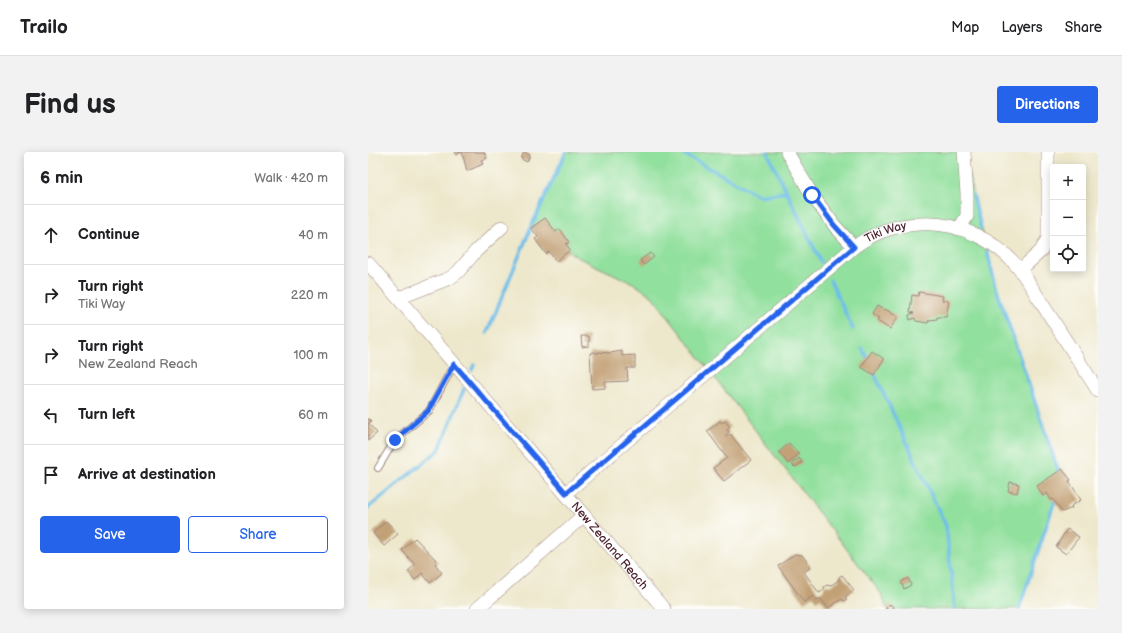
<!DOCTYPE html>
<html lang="en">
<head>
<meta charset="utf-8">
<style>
	:root { --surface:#fff; --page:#f2f2f2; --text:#202124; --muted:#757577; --line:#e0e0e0; --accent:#2563eb }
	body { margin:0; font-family:"Balsamiq Sans",sans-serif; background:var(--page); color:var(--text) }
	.controls { position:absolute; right:12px; top:12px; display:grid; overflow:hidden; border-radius:4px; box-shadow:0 2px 10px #0003 }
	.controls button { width:36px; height:36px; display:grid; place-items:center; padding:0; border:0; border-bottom:1px solid var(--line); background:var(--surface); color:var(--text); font:20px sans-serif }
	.stop { position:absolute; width:12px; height:12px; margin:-9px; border:3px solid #2563eb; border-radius:50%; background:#fff }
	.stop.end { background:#2563eb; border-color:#fff; box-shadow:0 1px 4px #0008 }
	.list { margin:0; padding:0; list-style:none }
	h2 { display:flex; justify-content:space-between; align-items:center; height:52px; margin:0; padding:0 16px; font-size:17px }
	h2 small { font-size:13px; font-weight:400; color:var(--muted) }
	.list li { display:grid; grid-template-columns:26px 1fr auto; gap:12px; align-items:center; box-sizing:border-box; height:60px; padding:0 16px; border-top:1px solid var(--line) }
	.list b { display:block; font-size:15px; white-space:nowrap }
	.list p { margin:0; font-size:13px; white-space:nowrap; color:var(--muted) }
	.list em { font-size:13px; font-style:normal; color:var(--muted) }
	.actions { display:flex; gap:8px; padding:12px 16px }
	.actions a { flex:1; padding:9px 0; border:1px solid var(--accent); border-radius:4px; text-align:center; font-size:14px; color:var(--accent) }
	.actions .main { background:var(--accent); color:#fff }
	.icon { flex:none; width:22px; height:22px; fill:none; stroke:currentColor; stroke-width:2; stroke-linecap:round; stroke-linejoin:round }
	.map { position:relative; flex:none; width:730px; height:457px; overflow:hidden; border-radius:4px }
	header { display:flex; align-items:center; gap:24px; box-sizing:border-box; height:56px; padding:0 20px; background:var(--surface); border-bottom:1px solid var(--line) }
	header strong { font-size:19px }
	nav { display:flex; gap:22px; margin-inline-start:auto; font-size:14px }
	.intro { display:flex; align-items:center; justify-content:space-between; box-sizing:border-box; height:96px; padding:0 24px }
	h1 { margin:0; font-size:28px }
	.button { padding:10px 18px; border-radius:4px; background:var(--accent); color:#fff; font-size:14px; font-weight:700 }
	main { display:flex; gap:24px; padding:0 24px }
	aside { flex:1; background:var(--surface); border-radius:4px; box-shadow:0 2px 10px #0003 }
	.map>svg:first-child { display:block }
</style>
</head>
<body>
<header>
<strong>Trailo</strong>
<nav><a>Map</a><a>Layers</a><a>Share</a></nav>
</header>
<div class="intro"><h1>Find us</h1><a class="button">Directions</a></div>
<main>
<aside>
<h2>6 min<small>Walk · 420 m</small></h2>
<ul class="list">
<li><svg class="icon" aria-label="ahead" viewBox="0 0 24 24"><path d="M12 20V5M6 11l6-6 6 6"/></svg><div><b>Continue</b></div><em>40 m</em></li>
<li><svg class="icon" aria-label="right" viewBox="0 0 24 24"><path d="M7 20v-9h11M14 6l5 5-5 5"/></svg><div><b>Turn right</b><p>Tiki Way</p></div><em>220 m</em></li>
<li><svg class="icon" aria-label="right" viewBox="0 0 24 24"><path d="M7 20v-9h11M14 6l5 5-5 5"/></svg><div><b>Turn right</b><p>New Zealand Reach</p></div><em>100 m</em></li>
<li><svg class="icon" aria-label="left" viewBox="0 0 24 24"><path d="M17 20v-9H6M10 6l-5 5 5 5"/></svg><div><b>Turn left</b></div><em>60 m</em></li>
<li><svg class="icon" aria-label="arrive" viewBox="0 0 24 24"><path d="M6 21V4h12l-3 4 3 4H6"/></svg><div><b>Arrive at destination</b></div></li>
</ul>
<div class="actions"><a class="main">Save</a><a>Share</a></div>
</aside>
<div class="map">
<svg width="730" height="457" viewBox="0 0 730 457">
	<rect width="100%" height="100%" fill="#fdfcf7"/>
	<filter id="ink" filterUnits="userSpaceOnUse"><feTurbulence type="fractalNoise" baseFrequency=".025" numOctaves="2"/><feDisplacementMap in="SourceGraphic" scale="8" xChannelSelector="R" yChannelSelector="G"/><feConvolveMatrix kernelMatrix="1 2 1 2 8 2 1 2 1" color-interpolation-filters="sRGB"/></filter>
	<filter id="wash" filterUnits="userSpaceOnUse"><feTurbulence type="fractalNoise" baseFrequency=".012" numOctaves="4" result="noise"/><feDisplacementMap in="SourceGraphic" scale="16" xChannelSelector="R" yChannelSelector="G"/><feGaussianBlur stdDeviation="0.9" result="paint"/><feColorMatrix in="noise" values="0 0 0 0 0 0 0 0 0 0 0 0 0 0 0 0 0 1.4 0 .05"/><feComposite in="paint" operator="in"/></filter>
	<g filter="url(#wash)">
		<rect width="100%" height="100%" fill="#ede7cb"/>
		<!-- green -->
		<path fill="#92e09e" stroke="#6e8064" d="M198,0H595L629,138L694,327L651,457H519L514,443L284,144L265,131L209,105L164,73Z"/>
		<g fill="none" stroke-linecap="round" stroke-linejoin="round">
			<!-- stream -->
			<g stroke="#6dbee8" stroke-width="3.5">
				<path d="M312,0L392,44L419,40"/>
				<path d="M399,0L453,110"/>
				<path d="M605,43L613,76"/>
				<path d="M619,99L629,138L692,324"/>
				<path d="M462,128L485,177"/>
				<path d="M119,181L164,73L198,0"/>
				<path d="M494,196L501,210"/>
				<path d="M104,218L106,213"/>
				<path d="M505,219L578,374L587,457"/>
				<path d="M0,356L71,298L96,237"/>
				<path d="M651,457L688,345"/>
			</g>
		</g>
		<g id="blocks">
			<!-- building -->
			<g fill="#c3a177">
				<path d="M86,0H116L119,6L113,8L115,12L99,19L94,0L88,3Z"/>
				<path d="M156,0L162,3L159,10L153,7Z"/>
				<path d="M177,66L188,80L192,77L201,90L198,92L202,98L188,109L181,100L178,102L167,87L170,85L163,76Z"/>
				<path d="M282,101L286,105L276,113L272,108Z"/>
				<path d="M551,140L575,144L574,148L581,149L578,165H569V167L561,168L560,171L548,169L547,166L542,168L541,163L546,161L542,160L544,143L550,144Z"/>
				<path d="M509,154L516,158L517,157L530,165L522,177L509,169L511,167L504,162Z"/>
				<path d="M213,184H221V194L214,195Z"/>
				<path d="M254,199V204L267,203V216H259L260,229L237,230V236L224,237L222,201L227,200L229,202L230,200L242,201Z"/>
				<path d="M504,199L516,207L506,223L493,215Z"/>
				<path d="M0,266L3,269L1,272L9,281L0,289Z"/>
				<path d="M352,269L354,271L357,269L362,275L359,277L361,280L357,284L358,285L362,282L383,308L356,329L345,316L359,306L339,279Z"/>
				<path d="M421,291L431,302L420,312L411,300Z"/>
				<path d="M431,306L434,310L428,315L425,314L424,311Z"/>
				<path d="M694,317L703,328L701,329L713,348L703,354L704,356L694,360L685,347L683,348L679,341L675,344L669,334Z"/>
				<path d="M642,330L651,332L649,341L640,339Z"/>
				<path d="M18,369L30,382L16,394L5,381Z"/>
				<path d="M699,377L711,385L698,402L688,395Z"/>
				<path d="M47,386L70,410L67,412L74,421L62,431L54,421L47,428L40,419L47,413L34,398Z"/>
				<path d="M427,402L434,403L443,415L436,420L451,441L456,438V435L459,433L462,434L471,428V425L474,423L486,438L477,445L479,447L476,449L474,447L460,456L452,446L449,449L445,444L436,450L410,414Z"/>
				<path d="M540,426L543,433L536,437L533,430Z"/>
				<path d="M522,452L527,457H517Z"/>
			</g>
		</g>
	</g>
	<g filter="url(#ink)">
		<use href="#blocks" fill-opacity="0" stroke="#9c837b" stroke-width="1"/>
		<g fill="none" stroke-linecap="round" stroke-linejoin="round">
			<defs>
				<path id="service" d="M10,316L27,288L61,259L86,212"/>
				<g id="minor">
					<path d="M419,0L444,43L466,73L486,95"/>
					<path d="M591,77L599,64V42L596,0"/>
					<path id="s1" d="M0,111L296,457"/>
					<path d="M652,118L673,99L680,86V0"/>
					<path d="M31,146L82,126L90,120L108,99L134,75"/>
					<path id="s2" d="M198,341L486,95C505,81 527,73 551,72C589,69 629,88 652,118C664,134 673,151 684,167C699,191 715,215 730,239"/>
					<path d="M109,457L216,363"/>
				</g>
			</defs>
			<!-- service casing -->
			<use href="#service" stroke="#9c837b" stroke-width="8"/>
			<!-- minor casing -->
			<use href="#minor" stroke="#9c837b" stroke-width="14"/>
			<!-- service -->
			<use href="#service" stroke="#fff" stroke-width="6"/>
			<!-- minor -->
			<use href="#minor" stroke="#fff" stroke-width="13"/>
		</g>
	</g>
	<g fill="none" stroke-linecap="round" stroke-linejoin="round" filter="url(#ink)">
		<!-- route -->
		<path stroke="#2563eb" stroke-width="5" d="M27,288L60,259L86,212L198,341L486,95L466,73L444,43"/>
	</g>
	<g text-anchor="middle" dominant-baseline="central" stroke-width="3" stroke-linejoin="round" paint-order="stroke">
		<!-- street labels -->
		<g font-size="12" fill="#4a1f2b" stroke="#fdfcf7">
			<text stroke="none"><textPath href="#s2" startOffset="414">Tiki Way</textPath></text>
			<text stroke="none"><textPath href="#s1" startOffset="372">New Zealand Reach</textPath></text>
		</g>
	</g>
</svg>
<div class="controls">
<button>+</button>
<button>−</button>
<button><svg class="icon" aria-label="locate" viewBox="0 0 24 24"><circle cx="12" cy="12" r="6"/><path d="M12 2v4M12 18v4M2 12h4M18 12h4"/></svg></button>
</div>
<div class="stop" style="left:444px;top:43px"></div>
<div class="stop end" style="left:27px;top:288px"></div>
</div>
</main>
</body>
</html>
